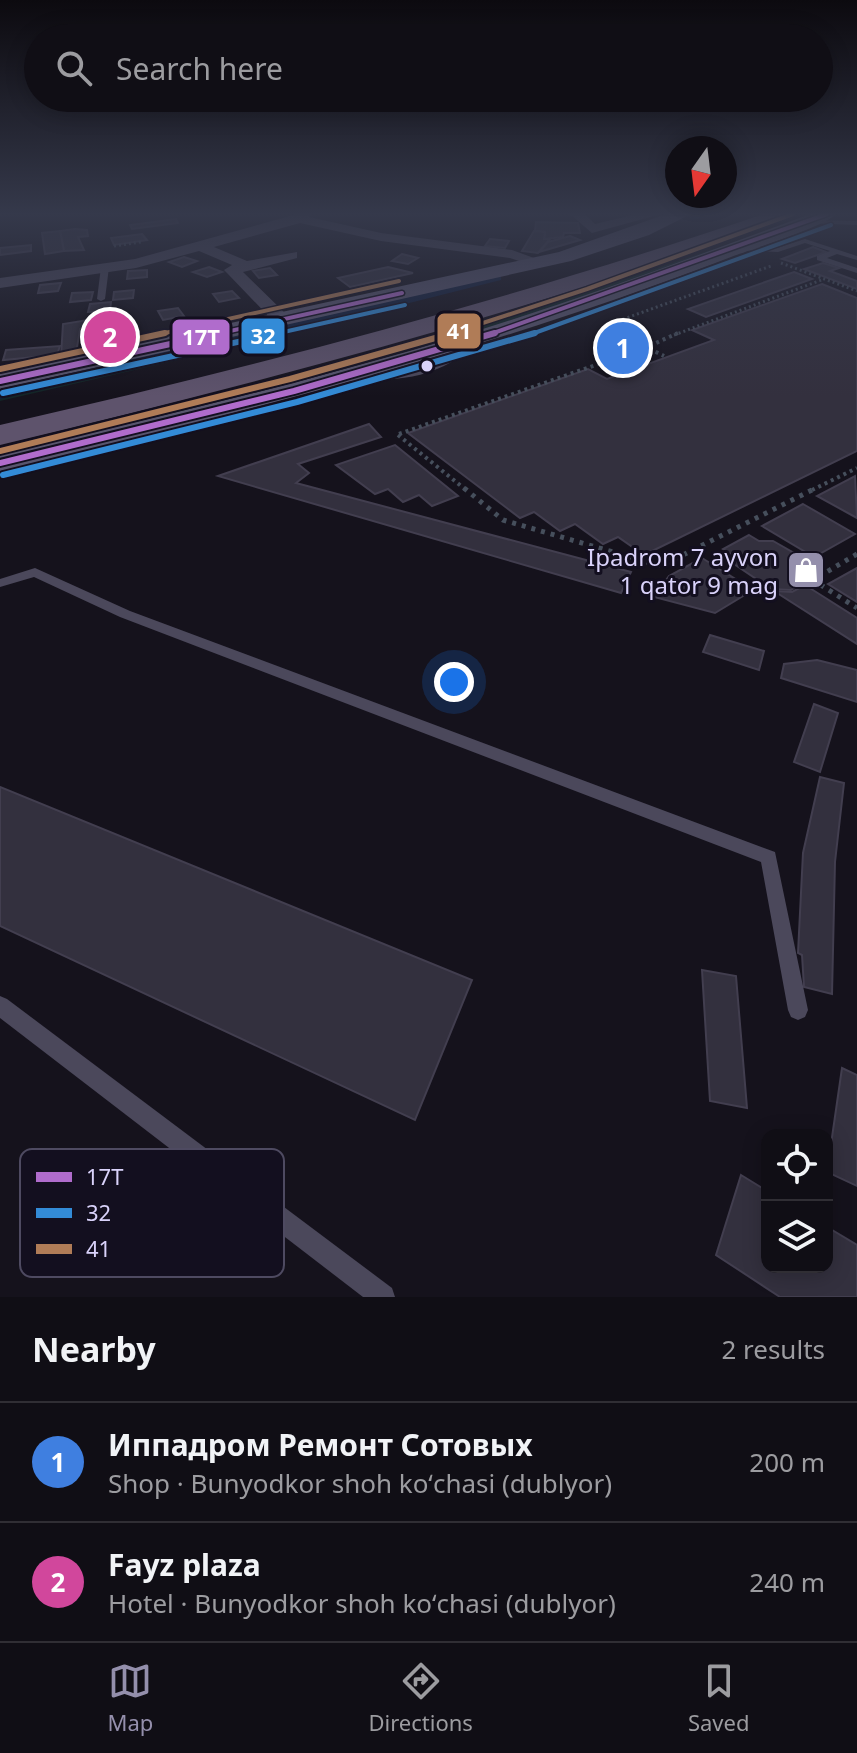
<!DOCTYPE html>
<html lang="en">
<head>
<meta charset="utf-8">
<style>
	:root { --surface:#100e15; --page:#19171e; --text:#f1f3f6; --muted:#9c9ca0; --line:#302e34; --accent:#948fac }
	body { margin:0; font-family:"Noto Sans",sans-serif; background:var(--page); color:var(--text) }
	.controls { position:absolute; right:24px; bottom:24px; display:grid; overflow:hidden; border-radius:16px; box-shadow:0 4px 20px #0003 }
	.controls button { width:72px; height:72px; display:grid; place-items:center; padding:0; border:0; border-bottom:2px solid var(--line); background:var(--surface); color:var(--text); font:40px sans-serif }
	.compass { position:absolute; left:665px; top:136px; width:72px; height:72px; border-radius:50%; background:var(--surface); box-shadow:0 4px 20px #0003; rotate:194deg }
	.you { position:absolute; left:454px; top:682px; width:28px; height:28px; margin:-20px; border:6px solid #fff; border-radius:50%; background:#1a73e8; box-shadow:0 0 0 12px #1a73e833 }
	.badge { display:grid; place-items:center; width:52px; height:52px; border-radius:50%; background:var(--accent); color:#fff; font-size:26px; font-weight:700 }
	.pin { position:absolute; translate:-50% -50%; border:4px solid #fff; box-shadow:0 2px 8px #0006 }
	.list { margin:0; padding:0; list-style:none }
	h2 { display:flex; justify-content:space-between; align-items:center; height:104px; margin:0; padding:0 32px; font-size:34px }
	h2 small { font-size:26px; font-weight:400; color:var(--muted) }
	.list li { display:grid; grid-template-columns:52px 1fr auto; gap:24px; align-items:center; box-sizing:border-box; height:120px; padding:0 32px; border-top:2px solid var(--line) }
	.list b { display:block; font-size:30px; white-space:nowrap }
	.list p { margin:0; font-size:26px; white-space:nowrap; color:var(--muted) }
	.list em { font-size:26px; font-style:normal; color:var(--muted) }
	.icon { flex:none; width:44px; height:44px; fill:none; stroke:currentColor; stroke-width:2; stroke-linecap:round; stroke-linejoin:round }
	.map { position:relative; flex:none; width:857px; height:1297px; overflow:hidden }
	.search { position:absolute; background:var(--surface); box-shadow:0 4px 20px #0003; left:24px; right:24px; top:24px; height:88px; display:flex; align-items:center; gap:20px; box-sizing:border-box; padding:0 28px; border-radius:44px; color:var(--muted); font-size:30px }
	.sheet { height:344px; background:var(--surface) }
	nav { display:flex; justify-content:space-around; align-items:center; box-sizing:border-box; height:112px; border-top:2px solid var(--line); background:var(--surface); font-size:22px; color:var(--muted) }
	nav a { display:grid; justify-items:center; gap:4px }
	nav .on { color:var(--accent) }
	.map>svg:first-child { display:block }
</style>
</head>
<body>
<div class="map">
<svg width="857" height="1297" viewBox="0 0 857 1297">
	<rect width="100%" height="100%" fill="#15121c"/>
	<!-- green -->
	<g fill="#132527">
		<path d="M817,214L527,317L261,392L0,456V450L257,388L522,314Z"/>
		<path d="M480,280L257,336L256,342L0,401V387Z"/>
	</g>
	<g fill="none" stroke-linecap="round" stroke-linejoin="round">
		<!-- stream -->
		<path stroke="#121f3d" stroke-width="4" d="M692,218L711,214"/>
		<!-- canal -->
		<path fill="#121f3d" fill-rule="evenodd" d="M496,272L501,274V280L254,342L0,399V387L254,332Z"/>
	</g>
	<!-- building -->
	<g fill="#33303e" stroke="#423e4f" stroke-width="2">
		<path d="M176,219L178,223L132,229L130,225Z"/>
		<path d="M536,222L578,223L580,233H564L563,237L544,239L545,232L535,231Z"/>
		<path d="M75,229L87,230L88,236L78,237L84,250L64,251L60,231Z"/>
		<path d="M60,231L64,251L45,254L42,233Z"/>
		<path d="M534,231L545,232L544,239H550L538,253L522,251Z"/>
		<path d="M142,234L147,240L114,245L111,238Z"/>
		<path d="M570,236L580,240L539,252L548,242Z"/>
		<path d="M490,239L509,241L505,248L485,246Z"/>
		<path d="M31,245V251L0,255V248Z"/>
		<path d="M813,247L826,252L795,263L782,259Z"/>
		<path d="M402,254L418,258L408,264L392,261Z"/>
		<path d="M184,257L197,261L182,267L169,262Z"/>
		<path d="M823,263L839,268L830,271L857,281V289L804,269Z"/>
		<path d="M209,267L222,272L207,277L193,272Z"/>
		<path d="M388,267L413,273L350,287L338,278Z"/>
		<path d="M270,268L277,275L259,278L253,271Z"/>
		<path d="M147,270V277L127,279L128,271Z"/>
		<path d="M794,272L812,279L706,317L688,309Z"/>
		<path d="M61,283L58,291L38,293L40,285Z"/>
		<path d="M822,284L857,298V451L644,555L618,537L603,544L575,524L560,531L534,512L520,518L408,433L588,369L607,379L714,340L692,330Z"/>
		<path d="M134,290L133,298L113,300L114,292Z"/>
		<path d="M232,291L239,298L219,302L213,294Z"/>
		<path d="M93,292L91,300L70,302L72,293Z"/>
		<path d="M111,302L110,311L88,312L90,304Z"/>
		<path d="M178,308L184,316L163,320L158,311Z"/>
		<path d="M106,317L128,346L107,350L92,326L80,329L76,354L61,356L63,324Z"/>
		<path d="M60,346L57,355L3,360L6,350Z"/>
		<path d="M369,424L381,437L298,464L309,473L296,483L631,572L621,593L218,476Z"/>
		<path d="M395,445L458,496L432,506L419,495L403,502L388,489L375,494L336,465Z"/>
		<path d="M855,476L857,518L817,496Z"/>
		<path d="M803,504L855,534L814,557L762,526Z"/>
		<path d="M749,535L759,541H773L808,561L814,576L791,590L771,589L734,564V556L723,549Z"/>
		<path d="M702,558L753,590L715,613L654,597L669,576Z"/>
		<path d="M857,568V602L828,584Z"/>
		<path d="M805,585L857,618V644L774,591L792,592Z"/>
		<path d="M710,635L764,651L759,670L703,652Z"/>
		<path d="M817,660L857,670V702L781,678L784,664Z"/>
		<path d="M814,704L838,713L820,772L794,762Z"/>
		<path d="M820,777L844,783L835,862L832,994L804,987L802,955L798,953L803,853Z"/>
		<path d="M0,787L472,980L415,1120L0,926Z"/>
		<path d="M702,970L736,976L747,1108L710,1101Z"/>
		<path d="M842,1068L857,1075V1186L827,1172Z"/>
		<path d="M741,1175L767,1191V1267H827V1227L857,1245V1297H780L716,1255Z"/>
	</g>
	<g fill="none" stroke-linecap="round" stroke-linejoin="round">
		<!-- path-far2 -->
		<g stroke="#464f5c" stroke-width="3" stroke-dasharray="2 3" stroke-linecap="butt">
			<path d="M114,246L141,242"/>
			<path d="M781,263L857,291"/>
			<path d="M604,326L771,266"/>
			<path d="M605,326L622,335"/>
			<path d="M674,335L824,279"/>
		</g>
		<!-- path-far1 -->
		<g stroke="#464f5c" stroke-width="4" stroke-dasharray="3 4" stroke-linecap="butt">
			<path d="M618,333L664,356"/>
			<path d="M399,434L647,347L678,333"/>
			<path d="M398,435L466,490"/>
			<path d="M812,490L857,468"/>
		</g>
		<!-- path -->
		<g stroke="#464f5c" stroke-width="5" stroke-dasharray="4 6" stroke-linecap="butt">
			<path d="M464,488L503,520L661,566L816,488"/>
			<path d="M857,554L813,580L857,608"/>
		</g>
		<!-- lane -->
		<g fill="#4b485b" fill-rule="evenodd">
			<path d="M806,220L857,221V225L804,223Z"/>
			<path d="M805,239L857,256V260L837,254L827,258L857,268V273L817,260V256L830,251L805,243L778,252L739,250L735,248L739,246L777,248Z"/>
			<path d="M105,265L109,267L105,299L101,301L97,299L101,267Z"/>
			<path d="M481,334L484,335V339C437,379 407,380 347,381L342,378L347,375C380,375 415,377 445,360C458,353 468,341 481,334Z"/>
			<path d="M35,568L130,611L775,852L808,1010L805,1017L798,1020L791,1017L788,1010L761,862L120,617L34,577L0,587V579Z"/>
			<path d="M0,996L7,999L392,1288L395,1297H363L0,1018Z"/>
		</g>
		<!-- street -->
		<g fill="#4b485b" fill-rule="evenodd">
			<path d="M297,214H311L309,217L381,233L512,250L545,262L537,267L510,258L381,241L300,223L214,247L247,261L297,252V258L243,272L288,316L290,320L282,325L276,324L227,273L224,270L232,265L199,251L136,268L0,288V278L135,259Z"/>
			<path d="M570,214H585L595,224L637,214H661L592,233Z"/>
		</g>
		<!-- secondary -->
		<g fill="#58556e" fill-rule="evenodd">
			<path d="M666,214H691L649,235L571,261L0,389V373L559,252Z"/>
			<path d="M810,214H836C824,227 752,249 731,257C493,349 247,411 0,472V454C154,418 308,382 460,336C578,300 694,257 810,214Z"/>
		</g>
		<!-- primary -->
		<path fill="#5e536c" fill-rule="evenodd" d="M764,214H796L792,218C532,310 268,381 0,445V425C259,366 513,299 764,214Z"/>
		<defs>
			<g id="bus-1-far1">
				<path d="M212,335L402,293"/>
				<path d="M488,335L827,214"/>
			</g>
			<g id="bus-1">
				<path d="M0,381L221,333"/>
				<path d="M0,463L294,391L495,333"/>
			</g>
			<g id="bus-2-far1">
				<path d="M270,335L405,305"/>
				<path d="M529,335L831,225"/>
			</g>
			<g id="bus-2">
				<path d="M3,393L279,333"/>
				<path d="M3,475L297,402L535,333"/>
			</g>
			<g id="bus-3-far1">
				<path d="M156,335L399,281"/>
				<path d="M446,335L587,289L793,214"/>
			</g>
			<g id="bus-3">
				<path d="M0,369L165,333"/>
				<path d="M0,451L290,379L453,333"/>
			</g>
		</defs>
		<!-- bus-1-far1 casing -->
		<use href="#bus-1-far1" stroke="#130f1f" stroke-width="7"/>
		<!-- bus-1 casing -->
		<use href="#bus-1" stroke="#130f1f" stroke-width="10"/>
		<!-- bus-2-far1 casing -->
		<use href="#bus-2-far1" stroke="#130f1f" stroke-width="7"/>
		<!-- bus-2 casing -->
		<use href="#bus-2" stroke="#130f1f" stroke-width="10"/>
		<!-- bus-3-far1 casing -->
		<use href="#bus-3-far1" stroke="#130f1f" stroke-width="7"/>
		<!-- bus-3 casing -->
		<use href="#bus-3" stroke="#130f1f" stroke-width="10"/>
		<!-- bus-1-far1 -->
		<use href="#bus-1-far1" stroke="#b06ccc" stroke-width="4"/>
		<!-- bus-1 -->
		<use href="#bus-1" stroke="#b06ccc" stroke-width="6"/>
		<!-- bus-2-far1 -->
		<use href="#bus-2-far1" stroke="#338bd7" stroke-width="4"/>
		<!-- bus-2 -->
		<use href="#bus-2" stroke="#338bd7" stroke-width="6"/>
		<!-- bus-3-far1 -->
		<use href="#bus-3-far1" stroke="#b07c57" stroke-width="4"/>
		<!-- bus-3 -->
		<use href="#bus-3" stroke="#b07c57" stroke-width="6"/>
	</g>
	<!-- sky -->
	<linearGradient id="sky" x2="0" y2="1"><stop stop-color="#0c0a0f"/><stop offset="0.54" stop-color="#35394b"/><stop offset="1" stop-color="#35394b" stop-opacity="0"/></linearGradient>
	<rect width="857" height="396" fill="url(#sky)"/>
	<!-- icons -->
	<defs>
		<symbol id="shop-square" viewBox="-11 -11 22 22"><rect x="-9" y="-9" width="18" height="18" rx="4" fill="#948fac" stroke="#130f1f"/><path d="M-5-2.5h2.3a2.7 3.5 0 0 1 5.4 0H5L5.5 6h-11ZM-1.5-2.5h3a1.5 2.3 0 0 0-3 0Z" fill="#fff"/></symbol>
	</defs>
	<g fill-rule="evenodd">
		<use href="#shop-square" x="784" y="548" width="44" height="44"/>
	</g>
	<!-- markers -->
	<circle fill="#d9d2fa" stroke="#130f1f" stroke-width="3" cx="427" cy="366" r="7"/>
	<g text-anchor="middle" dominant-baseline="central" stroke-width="6" stroke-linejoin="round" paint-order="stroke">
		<!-- poi labels -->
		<g font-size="24" fill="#d9d2fa" stroke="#130f1f" text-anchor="end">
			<text x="778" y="556">Ipadrom 7 ayvon<tspan x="778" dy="28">1 qator 9 mag</tspan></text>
		</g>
	</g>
	<!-- legend -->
	<rect x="20" y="1149" width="264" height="128" rx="12" fill="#130f1f" stroke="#4e4a61" stroke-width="2"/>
	<rect x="36" y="1172" width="36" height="10" fill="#b06ccc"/>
	<rect x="36" y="1208" width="36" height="10" fill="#338bd7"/>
	<rect x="36" y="1244" width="36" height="10" fill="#b07c57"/>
	<g font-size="22" fill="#d9d2fa">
		<text x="86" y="1185">17T</text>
		<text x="86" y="1221">32</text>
		<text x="86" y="1257">41</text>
	</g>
	<g stroke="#130f1f" stroke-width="3">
		<rect x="436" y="312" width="46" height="38" rx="8" fill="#b07c57"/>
		<rect x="240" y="317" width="46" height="38" rx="8" fill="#338bd7"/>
		<rect x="171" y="318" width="60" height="38" rx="8" fill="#b06ccc"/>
	</g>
	<g font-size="22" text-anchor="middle" font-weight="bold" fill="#fff">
		<text x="459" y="339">41</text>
		<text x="263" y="344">32</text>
		<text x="201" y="345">17T</text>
	</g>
</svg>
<div class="controls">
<button><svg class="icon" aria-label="locate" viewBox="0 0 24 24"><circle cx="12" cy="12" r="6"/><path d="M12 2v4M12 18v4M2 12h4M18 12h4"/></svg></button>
<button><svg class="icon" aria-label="layers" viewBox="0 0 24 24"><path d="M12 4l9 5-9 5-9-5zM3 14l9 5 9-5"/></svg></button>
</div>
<svg class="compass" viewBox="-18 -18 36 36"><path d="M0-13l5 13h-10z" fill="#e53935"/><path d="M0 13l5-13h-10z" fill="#9c9ca0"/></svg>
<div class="you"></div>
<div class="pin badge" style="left:623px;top:348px;background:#3f7fe0">1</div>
<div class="pin badge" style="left:110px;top:337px;background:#d1479c">2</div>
<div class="search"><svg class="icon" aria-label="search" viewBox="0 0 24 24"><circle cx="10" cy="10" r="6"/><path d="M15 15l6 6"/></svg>Search here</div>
</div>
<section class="sheet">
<h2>Nearby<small>2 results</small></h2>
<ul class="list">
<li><span class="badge" style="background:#3f7fe0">1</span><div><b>Иппадром Ремонт Сотовых</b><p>Shop · Bunyodkor shoh koʻchasi (dublyor)</p></div><em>200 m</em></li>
<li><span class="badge" style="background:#d1479c">2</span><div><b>Fayz plaza</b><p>Hotel · Bunyodkor shoh koʻchasi (dublyor)</p></div><em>240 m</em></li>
</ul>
</section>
<nav>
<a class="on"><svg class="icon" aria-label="map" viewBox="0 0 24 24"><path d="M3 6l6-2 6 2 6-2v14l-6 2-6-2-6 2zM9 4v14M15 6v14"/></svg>Map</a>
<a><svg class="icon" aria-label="directions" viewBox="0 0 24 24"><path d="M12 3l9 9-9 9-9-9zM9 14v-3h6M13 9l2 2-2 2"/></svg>Directions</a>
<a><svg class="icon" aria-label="saved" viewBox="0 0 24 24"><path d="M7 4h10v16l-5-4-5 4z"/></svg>Saved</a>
</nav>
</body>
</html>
